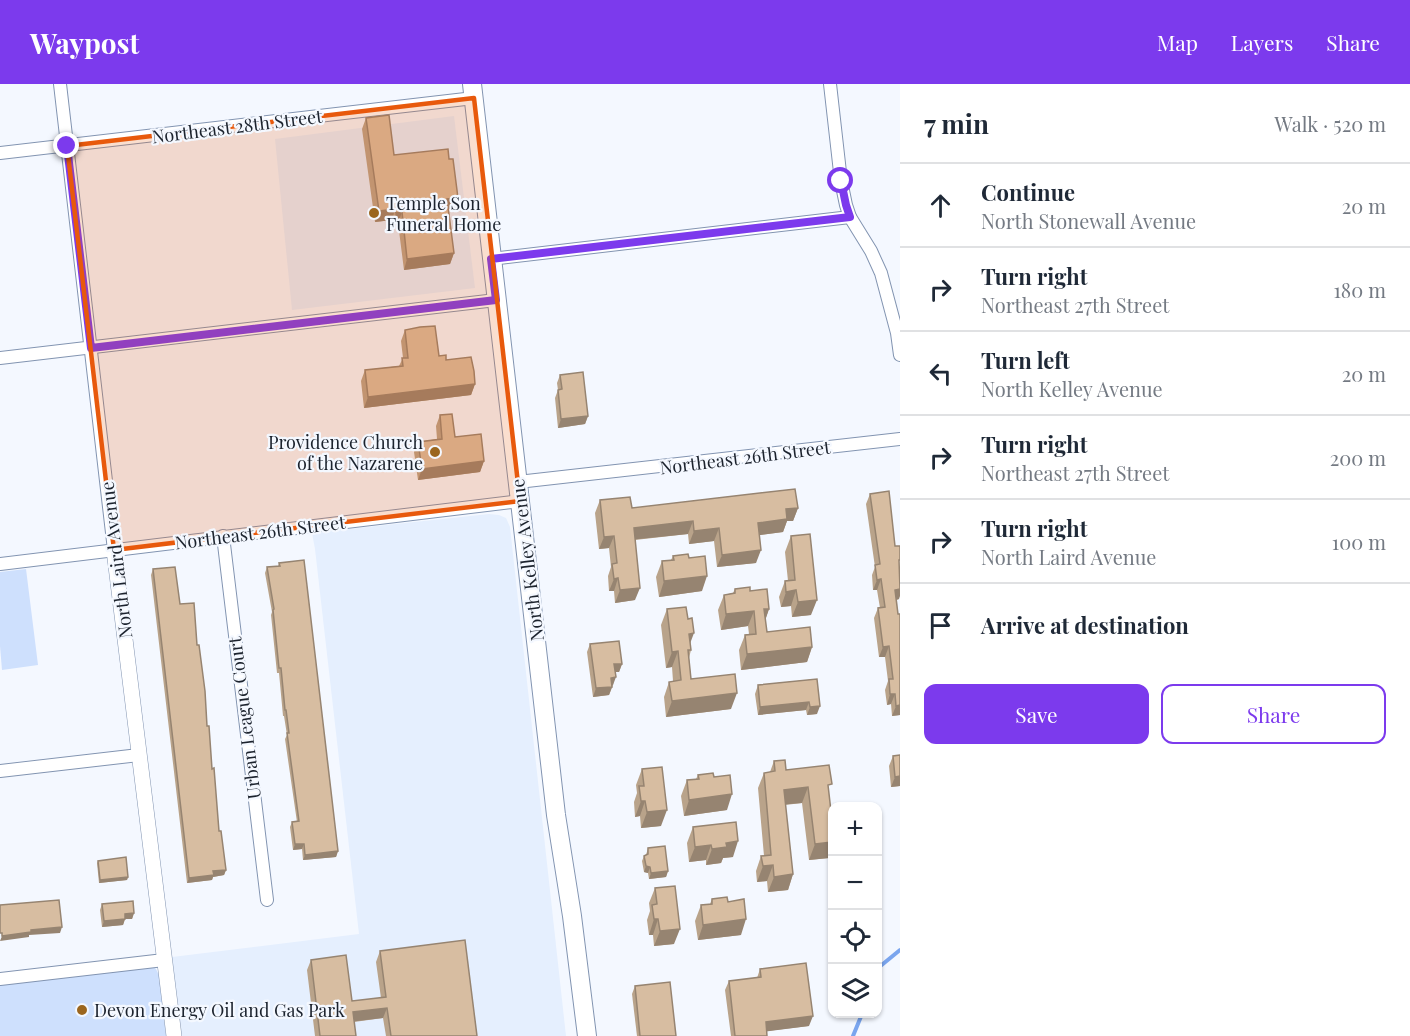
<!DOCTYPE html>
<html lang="en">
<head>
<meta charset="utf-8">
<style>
	:root { --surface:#fff; --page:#f2f2f3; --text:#1f2937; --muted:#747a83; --line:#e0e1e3; --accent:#7c3aed }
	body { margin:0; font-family:"Playfair Display",serif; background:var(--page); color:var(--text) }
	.controls { position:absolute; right:18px; bottom:18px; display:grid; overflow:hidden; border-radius:12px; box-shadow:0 2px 4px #0004 }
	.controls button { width:54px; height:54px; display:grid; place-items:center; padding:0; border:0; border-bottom:2px solid var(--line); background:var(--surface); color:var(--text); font:30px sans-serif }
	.stop { position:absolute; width:18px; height:18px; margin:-14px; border:4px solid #7c3aed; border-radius:50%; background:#fff }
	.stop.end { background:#7c3aed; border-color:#fff; box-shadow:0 2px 6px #0008 }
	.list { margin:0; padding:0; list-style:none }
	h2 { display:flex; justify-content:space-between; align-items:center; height:78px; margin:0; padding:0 24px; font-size:26px }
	h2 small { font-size:20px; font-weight:400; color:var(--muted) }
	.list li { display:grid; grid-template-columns:39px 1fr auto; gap:18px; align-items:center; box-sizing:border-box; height:84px; padding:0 24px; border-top:2px solid var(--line) }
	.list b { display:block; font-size:22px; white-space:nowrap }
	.list p { margin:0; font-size:20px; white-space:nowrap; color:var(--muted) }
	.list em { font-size:20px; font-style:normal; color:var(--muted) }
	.actions { display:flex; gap:12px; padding:18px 24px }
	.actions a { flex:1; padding:14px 0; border:2px solid var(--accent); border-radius:12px; text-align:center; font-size:21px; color:var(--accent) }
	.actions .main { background:var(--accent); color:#fff }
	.icon { flex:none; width:33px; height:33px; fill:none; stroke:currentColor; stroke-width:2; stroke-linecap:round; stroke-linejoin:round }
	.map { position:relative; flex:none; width:900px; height:952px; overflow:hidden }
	header { display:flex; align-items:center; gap:36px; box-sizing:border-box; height:84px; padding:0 30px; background:var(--accent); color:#fff }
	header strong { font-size:28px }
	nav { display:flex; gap:33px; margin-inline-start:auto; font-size:21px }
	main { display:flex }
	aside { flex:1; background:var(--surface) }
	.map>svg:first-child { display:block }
</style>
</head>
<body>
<header>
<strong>Waypost</strong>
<nav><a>Map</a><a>Layers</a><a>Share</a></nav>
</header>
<main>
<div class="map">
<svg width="900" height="952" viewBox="0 0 900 952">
	<rect width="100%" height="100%" fill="#f4f8ff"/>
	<!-- built -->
	<g fill="#e5effe">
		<path d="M454,32L475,204L292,226L275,55Z"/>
		<path d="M489,430L499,431L506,434L510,443L566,952H182L172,873L359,850L315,465L312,449Z"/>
	</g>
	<!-- green -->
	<g fill="#cee0fd">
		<path d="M26,485L38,581L2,586L0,562V488Z"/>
		<path d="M152,882L156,885L159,891L166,952H0V899Z"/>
	</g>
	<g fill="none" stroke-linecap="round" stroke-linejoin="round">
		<!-- stream -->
		<g stroke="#7aa5ee" stroke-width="4">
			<path d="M878,884L900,866"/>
			<path d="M853,952L862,930"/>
		</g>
		<defs>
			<g id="minor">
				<path d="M60,0L114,466"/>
				<path d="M830,0L841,97L846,121L850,133L871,167L881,189L897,249L900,271"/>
				<path d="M0,69L474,14"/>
				<path d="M491,175L850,133"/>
				<path d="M0,274L496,216"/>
				<path d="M518,398L900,355"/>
				<path d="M223,452L267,816"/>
				<path d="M0,480L520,417"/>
				<path d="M0,687L139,671"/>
				<path d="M0,895L164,876"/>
			</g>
			<path id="tertiary" d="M114,466L174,952"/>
			<path id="secondary" d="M472,0L556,731L572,832L587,952"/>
		</defs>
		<!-- minor casing -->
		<use href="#minor" stroke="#8294b1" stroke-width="14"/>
		<!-- tertiary casing -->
		<use href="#tertiary" stroke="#8294b1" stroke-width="16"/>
		<!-- secondary casing -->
		<use href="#secondary" stroke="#8294b1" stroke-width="20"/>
		<!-- minor -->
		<use href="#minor" stroke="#fff" stroke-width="12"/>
		<!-- tertiary -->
		<use href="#tertiary" stroke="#fff" stroke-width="15"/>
		<!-- secondary -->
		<use href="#secondary" stroke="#fff" stroke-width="18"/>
	</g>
	<!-- wall -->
	<g fill="#b9a38a">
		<path d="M366,34L394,71L449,75L458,114L454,124L448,125L454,169L450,180L404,186L398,139H392V136L375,138L362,45Z"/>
		<path d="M405,246L446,276L475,300L471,311L364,324L361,297L365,286L399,282L403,274L401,257Z"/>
		<path d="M560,291L588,332L585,340L558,344L555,314L558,306L557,299Z"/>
		<path d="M440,331L455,353L484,377L480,388L418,396L414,368L418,358L437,355L436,342Z"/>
		<path d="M870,410L899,515L897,516L900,631L892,632L891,620L887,621L885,606L888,597L885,573H879L874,534L878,524H880L877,506H873L872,491L875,483L866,420Z"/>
		<path d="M600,416L632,424H798L793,437H787L783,448L759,451L756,479L717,483L714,457L689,460L688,450L635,456V516L615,519L614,507H609L608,492L611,483L609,464L599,465L595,429Z"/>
		<path d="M791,452L811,531L792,533L791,522L781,523L779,513L785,497H788L785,468Z"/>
		<path d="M673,472L689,474L702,507L659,513L656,493L662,477L671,476Z"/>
		<path d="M279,479L338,767L336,773L303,776L302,765L293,766L290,743L292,738H297L285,655L287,651L284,632H283L279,589H277L271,531L272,528L265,489L267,483L278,482Z"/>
		<path d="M153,485L180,520L197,561L219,747L226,786L224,791L213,793L212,796L187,799L151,491Z"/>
		<path d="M735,505L750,507L769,525L765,536L767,548L812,563L807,578L741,586L739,566L745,551L749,550L748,542L721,546L718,526L724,511L733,509Z"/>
		<path d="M667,525L690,558L691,566L689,574L691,595L731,625L666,633L664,613L669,598L673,597L672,583L666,584L661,541Z"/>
		<path d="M590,560L622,580L619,588H615L613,601L609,611L593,613L587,568Z"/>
		<path d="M817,595V630L807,631L806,626L758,631L755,610L758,601Z"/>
		<path d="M893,672L900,702L891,703L889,682Z"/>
		<path d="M774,677L786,686L828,709L829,774L809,776L802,719L785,721L793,790L788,806L768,808L767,797L757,798L756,787L761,772H764L758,704L764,689L770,688Z"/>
		<path d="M642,685L661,742L641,744L640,732L635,733L634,718L637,709L636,701Z"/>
		<path d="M698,691L714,693L727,726L684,732L681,712L687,696L696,695Z"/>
		<path d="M693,743L733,773L723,774L721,779L706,781V776L689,778L687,759Z"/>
		<path d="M648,764L668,787L666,793L649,795L648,789L644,788L642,777L644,772L646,771Z"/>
		<path d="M98,777L128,793L127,796L99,799L97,779Z"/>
		<path d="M655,804L674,860L654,862L653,851H649L647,836L650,827L649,819Z"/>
		<path d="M712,815L728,818L741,851L698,856L695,837L701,821L710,820Z"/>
		<path d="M102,820L134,829L132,835H125L123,841L102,843L100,826Z"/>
		<path d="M380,867L477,952H386L383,934L354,938L356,952H315L307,886L311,876L352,917L381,914L376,878Z"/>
		<path d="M760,885L809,942L767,947V952H731L725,906L729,897L757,894Z"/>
		<path d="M635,902L676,952H637L632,910Z"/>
	</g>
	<!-- shaded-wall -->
	<g fill="#968471">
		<path d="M458,114L454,124L443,126L447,115Z"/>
		<path d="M395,125L392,136L375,138L379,127Z"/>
		<path d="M402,128L398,139H392L396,129Z"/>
		<path d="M454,169L450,180L404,186L407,175Z"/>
		<path d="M475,300L471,311L364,324L368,313Z"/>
		<path d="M588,332L585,340L558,344L561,335Z"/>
		<path d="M484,377L480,388L418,396L422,385Z"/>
		<path d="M798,424L793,437H787L783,448L753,452L758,439L786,425Z"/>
		<path d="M693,437L688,450L629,456L634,444Z"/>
		<path d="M719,444L714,457L689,460L694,447Z"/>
		<path d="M614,452L609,464L599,465L604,453Z"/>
		<path d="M761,466L756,479L717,483L722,471Z"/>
		<path d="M707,492L702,507L659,513L664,497Z"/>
		<path d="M618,494L614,507H609L614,495Z"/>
		<path d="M881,495L877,506H873L877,496Z"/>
		<path d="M640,504L635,516L615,519L620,506Z"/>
		<path d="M900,505V512L899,515L892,516L895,506Z"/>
		<path d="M796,506L791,522L781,523L786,508Z"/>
		<path d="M817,516L811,531L792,533L798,518Z"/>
		<path d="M764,525H769L764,540Z"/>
		<path d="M754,527L748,542L721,546L726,530Z"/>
		<path d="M694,549L688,565L689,550Z"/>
		<path d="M889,562L885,573H879L883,563Z"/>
		<path d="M812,563L807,578L741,586L747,570Z"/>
		<path d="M678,567L672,583L666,584L672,568Z"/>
		<path d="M614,580H622L619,588H611Z"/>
		<path d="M616,593L613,601L608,602L611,594Z"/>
		<path d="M612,603L609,611L593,613L596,604Z"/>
		<path d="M737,609L731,625L666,633L672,617Z"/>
		<path d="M890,610H895L891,620L887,621Z"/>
		<path d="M809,618L806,626L758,631L760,623Z"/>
		<path d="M900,621V631L892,632L896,622Z"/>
		<path d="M820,622L817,630L807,631L810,623Z"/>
		<path d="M900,692V702L891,703L895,693Z"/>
		<path d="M808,703L802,719L778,721L784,706Z"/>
		<path d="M732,710L727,726L684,732L689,716Z"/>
		<path d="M641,717H645L640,732L635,733Z"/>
		<path d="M667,726L661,742L641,744L647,728Z"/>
		<path d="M738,757L733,773L723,774L721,779L706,781L712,765L726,759Z"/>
		<path d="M832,758V763L829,774L809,776L815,760Z"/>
		<path d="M295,760H304L302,765L293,766Z"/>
		<path d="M711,761L706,776L689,778L695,763Z"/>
		<path d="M338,767L336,773L303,776L305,771Z"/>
		<path d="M773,781L767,797L757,798L763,782Z"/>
		<path d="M646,782L650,783L648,789L644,788Z"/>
		<path d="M226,786L224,791L213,793L212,796L187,799L189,794L213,787Z"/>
		<path d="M668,787L666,793L649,795L651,789Z"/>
		<path d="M793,790L788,806L768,808L774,793Z"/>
		<path d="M128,793L127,796L99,799L100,796Z"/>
		<path d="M134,829L132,835H123L125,830Z"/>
		<path d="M125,835L123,841L102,843L104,837Z"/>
		<path d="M654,835H658L653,851H649Z"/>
		<path d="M746,835L741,851L698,856L703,841Z"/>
		<path d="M62,843L60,849L29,851V853L0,857L2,852L31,846Z"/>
		<path d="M680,845L674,860L654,862L660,847Z"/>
		<path d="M387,924L383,934L349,938L353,928Z"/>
		<path d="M813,932L809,942L762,948L766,938Z"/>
	</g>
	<!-- building -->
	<g fill="#d7bda1" stroke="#968471" stroke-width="1.5">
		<path d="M389,31L394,71L448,65L449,75H453L458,114L447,115L454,169L407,175L402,128L396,129L395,125L379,127L366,34Z"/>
		<path d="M435,242L439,272L446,271V276L471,273L474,287L475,300L368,313L365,286L403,282L402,274H408L405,246L420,243Z"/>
		<path d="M583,288L588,332L561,335L558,306L562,305L560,291Z"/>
		<path d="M452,330L455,353L481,350L484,377L422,385L418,358L442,355L440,331Z"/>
		<path d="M795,405L798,424L786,425L787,435L758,439L761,466L722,471L719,444L694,447L693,437L634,444L640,504L620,506L618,494L614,495L612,480L617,479L614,452L604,453L600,416L630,413L632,424Z"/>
		<path d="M889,407L895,462H900V476H899L900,505L895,506L898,530H900V621L896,622L895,610H890L889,595H893L889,562L883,563L878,524L885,523L881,495L877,496L875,481L880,480L870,410Z"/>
		<path d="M810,450L817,516L798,518L796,506L786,508L785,497L795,496L791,452Z"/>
		<path d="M688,470L689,474L705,472L707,492L664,497L662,477L674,476L673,472Z"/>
		<path d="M304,476L338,767L305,771L304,760H295L292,738L299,737L287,649H289L286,626H285L281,584H279L273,526L274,525L267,483L280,482L279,479Z"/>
		<path d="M175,483L180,520L194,519L197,561H199L205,607L207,642H209L212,685L214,684L219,747H221L226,786L213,787L214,791L189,794L153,485Z"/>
		<path d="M750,503V507L767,505L769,525H764L767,548L810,543L812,563L747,570L745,551L756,550L754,527L726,530L724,511L735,509V505Z"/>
		<path d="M686,523L688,535L692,534L694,549L689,550L691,566H688L691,595L735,590L737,609L672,617L669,598L681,596L678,567L672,568L667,525Z"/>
		<path d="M619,557L622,580H614L616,593L611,594L612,603L596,604L590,560Z"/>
		<path d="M817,595L820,622L810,623L809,618L760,623L758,601Z"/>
		<path d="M900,671V692L895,693L893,672Z"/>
		<path d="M785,676L786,686L829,681L832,700L828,701L831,727H832V758L815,760L808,703L784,706L793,790L774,793L773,781L763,782L761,772L771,771L764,689L775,687L774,677Z"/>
		<path d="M662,683L667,726L647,728L645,717H641L639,702H644L642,685Z"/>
		<path d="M713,689L714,693L730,691L732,710L689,716L687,696L699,695L698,691Z"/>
		<path d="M736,738L738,757L726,759L727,763L712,765L711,761L695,763L693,743Z"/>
		<path d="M665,762L668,787L651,789L650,783L646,782L644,772L648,770V764Z"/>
		<path d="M126,773L128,793L100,796L98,777Z"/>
		<path d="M675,802L680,845L660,847L658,835H654L652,821L657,820L655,804Z"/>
		<path d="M727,813L728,818L744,815L746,835L703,841L701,821L712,820V815Z"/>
		<path d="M59,816L62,843L31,846V848L2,852V849H0V821Z"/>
		<path d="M133,817L134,829L125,830V835L104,837L102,820Z"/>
		<path d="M465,856L477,952H391L387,924L353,928L356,952H320L311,876L346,871L352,917L386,913L380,867Z"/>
		<path d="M806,879L813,932L766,938L767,952H735L729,897L761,893L760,885Z"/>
		<path d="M670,898L676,952H640L635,902Z"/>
	</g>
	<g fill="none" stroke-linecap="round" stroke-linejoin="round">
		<!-- route -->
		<path stroke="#7c3aed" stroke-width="8" d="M67,62L91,264L496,216L491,175L850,133L846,121L841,97"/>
	</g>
	<!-- marked area -->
	<path fill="#e8590c" fill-opacity="0.2" stroke="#e8590c" stroke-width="4.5" stroke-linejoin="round" d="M474,14L520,417L114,466L67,62Z"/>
	<!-- markers -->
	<g fill="#9b661e" stroke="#f4f8ff" stroke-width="2">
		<circle cx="374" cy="129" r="6"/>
		<circle cx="435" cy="368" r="6"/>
		<circle cx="82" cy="926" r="6"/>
	</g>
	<g text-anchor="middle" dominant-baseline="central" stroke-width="4.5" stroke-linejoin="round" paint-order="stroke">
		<!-- street labels -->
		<g font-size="18" fill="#1c232e" stroke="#f4f8ff">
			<text transform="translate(237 42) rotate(-7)">Northeast 28th Street</text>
			<text transform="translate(745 373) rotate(-7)">Northeast 26th Street</text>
			<text transform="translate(260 448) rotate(-7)">Northeast 26th Street</text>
			<text transform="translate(116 476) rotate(-97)">North Laird Avenue</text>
			<text transform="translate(527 476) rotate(-97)">North Kelley Avenue</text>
			<text transform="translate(244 634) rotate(-97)">Urban League Court</text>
		</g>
		<!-- poi labels -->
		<g font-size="18" fill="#1c232e" stroke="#f4f8ff" text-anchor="start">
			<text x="386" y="119">Temple Son<tspan x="386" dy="21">Funeral Home</tspan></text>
			<text x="423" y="358" text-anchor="end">Providence Church<tspan x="423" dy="21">of the Nazarene</tspan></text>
			<text x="94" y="926">Devon Energy Oil and Gas Park</text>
		</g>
	</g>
</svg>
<div class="controls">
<button>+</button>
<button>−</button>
<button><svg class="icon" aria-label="locate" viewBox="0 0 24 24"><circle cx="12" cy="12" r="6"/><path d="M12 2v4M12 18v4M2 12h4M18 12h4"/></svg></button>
<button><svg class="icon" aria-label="layers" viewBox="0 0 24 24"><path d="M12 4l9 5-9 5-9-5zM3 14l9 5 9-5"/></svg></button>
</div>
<div class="stop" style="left:841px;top:97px"></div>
<div class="stop end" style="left:67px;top:62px"></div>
</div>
<aside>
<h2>7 min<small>Walk · 520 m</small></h2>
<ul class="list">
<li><svg class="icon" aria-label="ahead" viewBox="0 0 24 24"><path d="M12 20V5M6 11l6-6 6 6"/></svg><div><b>Continue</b><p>North Stonewall Avenue</p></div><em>20 m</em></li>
<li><svg class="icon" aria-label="right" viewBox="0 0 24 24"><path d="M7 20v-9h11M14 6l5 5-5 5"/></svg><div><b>Turn right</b><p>Northeast 27th Street</p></div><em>180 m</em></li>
<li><svg class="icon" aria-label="left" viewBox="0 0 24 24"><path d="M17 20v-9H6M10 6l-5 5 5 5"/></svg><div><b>Turn left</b><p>North Kelley Avenue</p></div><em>20 m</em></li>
<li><svg class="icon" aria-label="right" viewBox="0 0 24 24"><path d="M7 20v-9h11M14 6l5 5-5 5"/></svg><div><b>Turn right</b><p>Northeast 27th Street</p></div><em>200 m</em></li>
<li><svg class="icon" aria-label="right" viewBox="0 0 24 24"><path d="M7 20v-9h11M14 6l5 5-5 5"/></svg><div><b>Turn right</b><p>North Laird Avenue</p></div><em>100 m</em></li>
<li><svg class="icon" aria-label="arrive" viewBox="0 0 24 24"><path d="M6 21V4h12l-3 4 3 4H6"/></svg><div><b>Arrive at destination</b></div></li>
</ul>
<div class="actions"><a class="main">Save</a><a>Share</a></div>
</aside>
</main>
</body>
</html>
